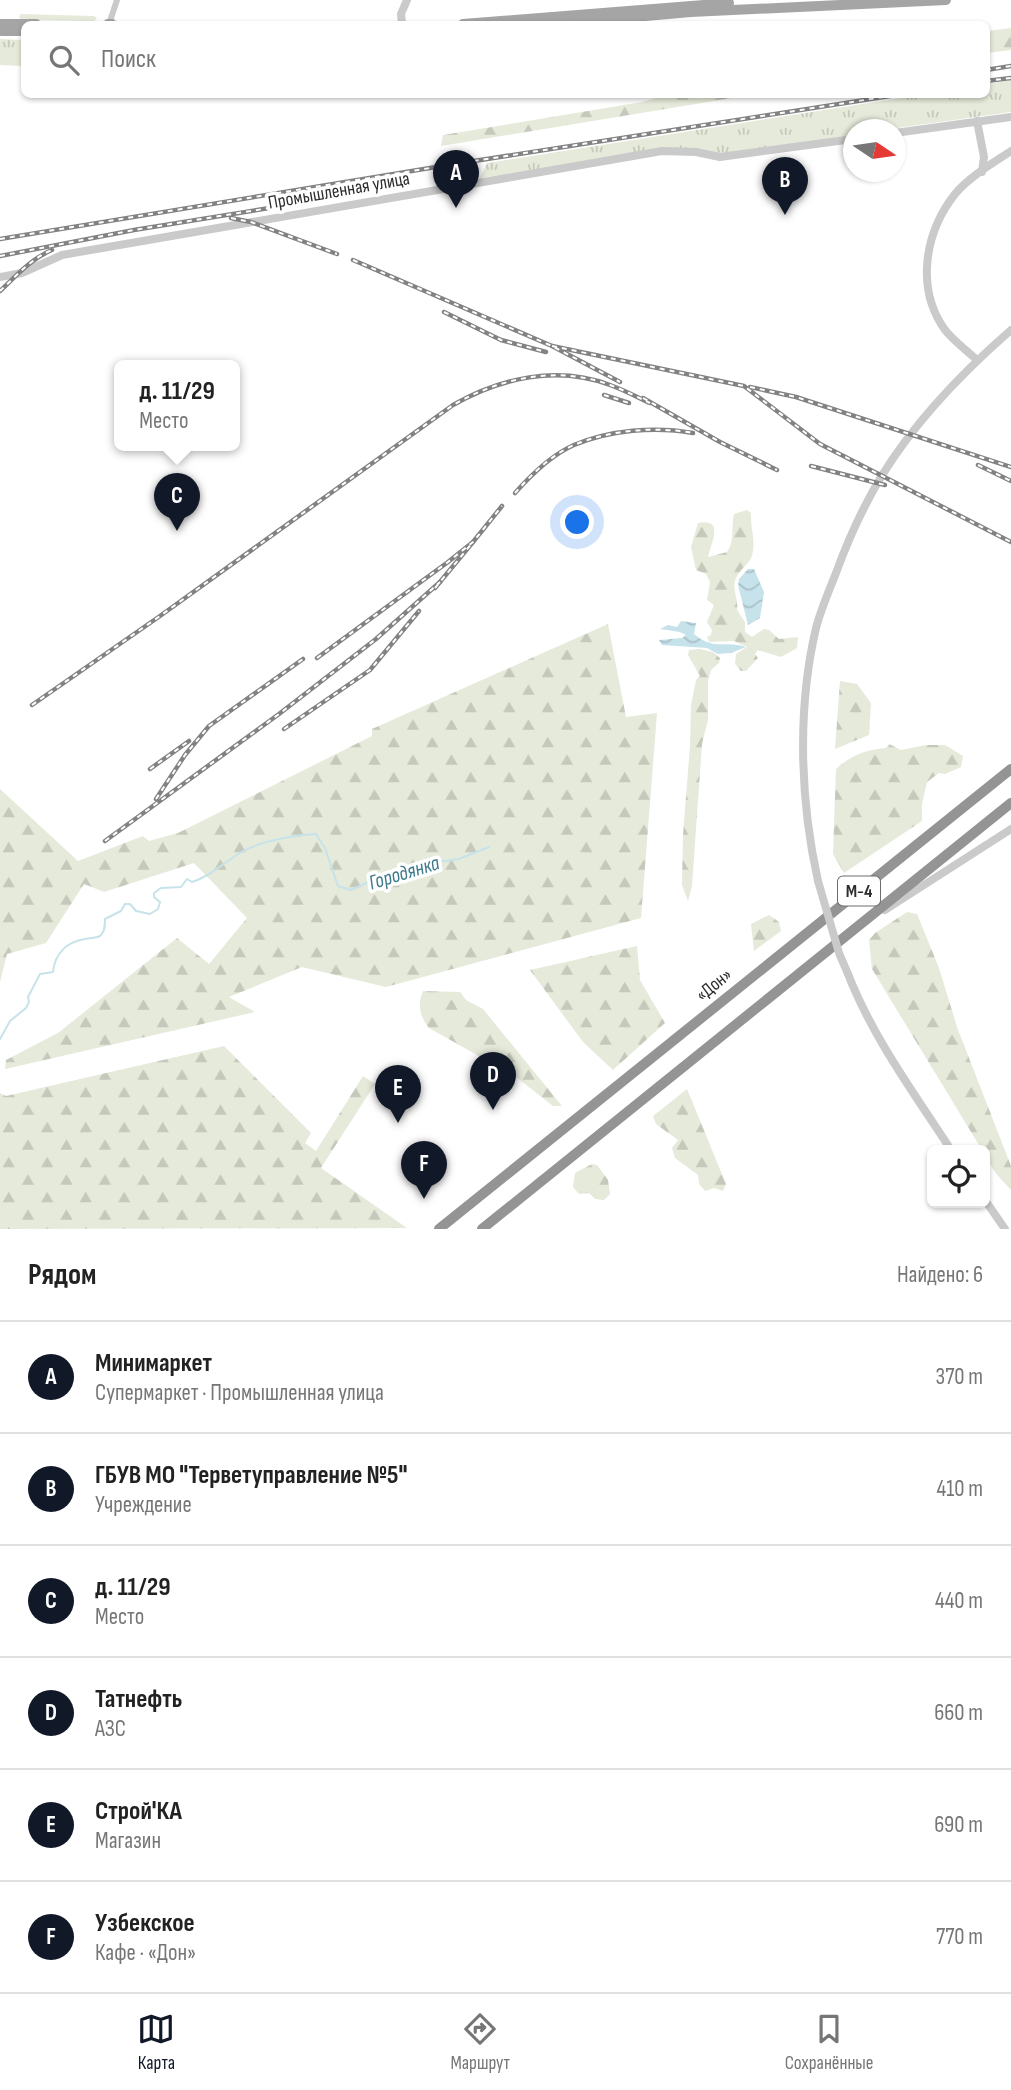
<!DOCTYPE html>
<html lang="ru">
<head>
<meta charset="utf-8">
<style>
	:root { --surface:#fff; --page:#f6f6f6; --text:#222; --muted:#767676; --line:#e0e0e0; --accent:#111827 }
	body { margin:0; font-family:"Sofia Sans Condensed",sans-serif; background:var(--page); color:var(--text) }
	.controls { position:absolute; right:21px; bottom:21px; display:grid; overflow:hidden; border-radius:10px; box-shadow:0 2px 5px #0004 }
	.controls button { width:63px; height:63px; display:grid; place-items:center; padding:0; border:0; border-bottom:2px solid var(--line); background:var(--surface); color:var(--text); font:35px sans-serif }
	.compass { position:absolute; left:843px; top:119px; width:63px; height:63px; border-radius:50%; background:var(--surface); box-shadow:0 2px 5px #0004; rotate:103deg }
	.you { position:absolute; left:578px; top:523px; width:24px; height:24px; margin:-18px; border:5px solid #fff; border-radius:50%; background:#1a73e8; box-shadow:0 0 0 10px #1a73e833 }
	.badge { display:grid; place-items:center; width:46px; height:46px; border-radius:50%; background:var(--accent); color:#fff; font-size:23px; font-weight:700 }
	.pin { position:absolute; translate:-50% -58px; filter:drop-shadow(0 2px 4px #0008) }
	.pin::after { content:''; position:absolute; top:37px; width:24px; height:21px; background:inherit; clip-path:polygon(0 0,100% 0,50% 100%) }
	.popup { position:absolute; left:114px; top:360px; width:126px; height:91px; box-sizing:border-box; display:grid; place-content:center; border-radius:10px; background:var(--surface); filter:drop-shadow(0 2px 5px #0005); font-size:23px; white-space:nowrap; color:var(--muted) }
	.popup b { font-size:26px; color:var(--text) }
	.popup::after { content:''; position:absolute; left:50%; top:100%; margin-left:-14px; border:14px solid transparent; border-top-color:var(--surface) }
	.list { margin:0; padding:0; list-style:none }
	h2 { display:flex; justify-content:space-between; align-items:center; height:91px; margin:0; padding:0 28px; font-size:30px }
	h2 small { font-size:23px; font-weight:400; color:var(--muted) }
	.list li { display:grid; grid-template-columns:46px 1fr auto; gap:21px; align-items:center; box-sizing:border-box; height:112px; padding:0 28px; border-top:2px solid var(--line) }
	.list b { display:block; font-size:26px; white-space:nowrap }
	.list p { margin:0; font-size:23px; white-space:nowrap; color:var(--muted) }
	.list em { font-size:23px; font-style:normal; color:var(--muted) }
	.icon { flex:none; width:38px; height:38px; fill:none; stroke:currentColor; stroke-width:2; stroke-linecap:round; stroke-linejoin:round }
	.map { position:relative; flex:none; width:1011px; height:1229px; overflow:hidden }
	.search { position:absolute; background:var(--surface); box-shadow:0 2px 5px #0004; left:21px; right:21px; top:21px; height:77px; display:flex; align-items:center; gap:18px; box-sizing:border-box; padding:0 24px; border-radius:10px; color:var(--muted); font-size:26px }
	.sheet { height:763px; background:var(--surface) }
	nav { display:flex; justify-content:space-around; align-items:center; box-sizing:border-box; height:98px; border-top:2px solid var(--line); background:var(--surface); font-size:19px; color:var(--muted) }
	nav a { display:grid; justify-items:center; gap:4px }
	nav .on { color:var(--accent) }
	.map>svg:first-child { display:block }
</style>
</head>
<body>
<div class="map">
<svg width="1011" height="1229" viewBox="0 0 1011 1229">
	<defs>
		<pattern id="grass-tufts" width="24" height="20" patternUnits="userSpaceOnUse" patternTransform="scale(1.75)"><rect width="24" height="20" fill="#e5eada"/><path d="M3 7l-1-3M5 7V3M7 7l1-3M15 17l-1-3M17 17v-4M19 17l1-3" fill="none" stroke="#c5c9bb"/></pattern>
		<pattern id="forest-firs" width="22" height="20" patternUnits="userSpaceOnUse" patternTransform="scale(1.75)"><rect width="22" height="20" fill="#e5eada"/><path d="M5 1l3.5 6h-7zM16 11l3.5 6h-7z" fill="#c5c9bb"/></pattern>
		<pattern id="water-waves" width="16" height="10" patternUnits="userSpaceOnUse" patternTransform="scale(1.75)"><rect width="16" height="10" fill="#c6e2ea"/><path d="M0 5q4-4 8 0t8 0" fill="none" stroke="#aac2c9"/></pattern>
	</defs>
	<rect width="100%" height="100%" fill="#fff"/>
	<!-- grass -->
	<g fill="url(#grass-tufts)">
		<path d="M20,14L94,16L97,18L94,21L24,20L19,18Z"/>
		<path d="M0,39L24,40V66L0,65Z"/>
		<path d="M1011,80V112L890,129L853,130V135L721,154L656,152L480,178L487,163L920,95L986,94L987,84Z"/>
	</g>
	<!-- forest -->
	<g fill="url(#forest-firs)">
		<path d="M1011,28V50L987,53V31Z"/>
		<path d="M667,95H750L441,146L443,135L642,102Z"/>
		<path d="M747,510L751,513C750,526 755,537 753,551C752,563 741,567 736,578C731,589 739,599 737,610L745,622V632L752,637L764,629L769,630L779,639L798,637L797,648L781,657L758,650L755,654L758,658L746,671H741L735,664L736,654L747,647L734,641L709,642L707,637L711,635L712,630L707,622L714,605L707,600L710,582L706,574L696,570L691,547L698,523C726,517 710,545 708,557L727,552C735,541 731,527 734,514Z"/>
		<path d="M608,624L626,717L657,713L641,918L386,987L302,967L229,997L255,1012L5,1069L6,1060L58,1033L177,938L209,964L247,918L194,863L104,892L84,884L46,943L7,954L0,982V789L78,861L143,836L149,841L178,833L372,736V729Z"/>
		<path d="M699,649L713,652L720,658L719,663L711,670L708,681V720L702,744L692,886L688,901L682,885L683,835L690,746L691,705L696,680L700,676L688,655L689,650Z"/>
		<path d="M840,681L857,684L871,703L869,735L835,749Z"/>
		<path d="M889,744L901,750L926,745H945L963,756L961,767L945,774L939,773L927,782L922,804V821L844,873L833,854L836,769C851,755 866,750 886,748Z"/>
		<path d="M907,912L917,914L939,968L957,1027L1011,1166V1190C1001,1179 987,1166 985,1150H982L872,969L869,940L875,933Z"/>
		<path d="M769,915L779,922L781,931L754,951L751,924Z"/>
		<path d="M637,946L640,980L665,1023L613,1070L583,1042L530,970Z"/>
		<path d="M423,991L460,992L466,1000L483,1009L562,1106H553L498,1063L480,1059L477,1055L429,1028C420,1017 417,1004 423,991Z"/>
		<path d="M224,1046L311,1133L305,1143L316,1151L363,1076L375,1084L321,1168L407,1228L0,1229V1093L6,1096Z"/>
		<path d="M687,1089L726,1184L723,1191L714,1188L705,1191L699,1184L698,1175L675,1158L672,1148L678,1140L656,1124L653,1116Z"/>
		<path d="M592,1164L597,1165L608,1180L610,1194L604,1200L595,1199L589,1193L579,1194L573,1187L575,1173Z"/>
	</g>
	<!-- water -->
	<g fill="url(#water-waves)">
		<path d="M748,569H754L764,592L760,618L748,625L738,585L739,579Z"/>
		<path d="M681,621L696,623L694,634C714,651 724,640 746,647L731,653L718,654L707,648L662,645L659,640L682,638L686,635L680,632L660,629L668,625L677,627Z"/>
	</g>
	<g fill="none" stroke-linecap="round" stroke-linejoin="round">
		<!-- stream -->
		<path stroke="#c6e2ea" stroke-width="2" d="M0,1039L10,1021L26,1008L29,1002L28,997L40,974L53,972C55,953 67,942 85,939C91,937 97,939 101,935C105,931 105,925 105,919L121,911L125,904H130L136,911L150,914L158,909L160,902L154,897V893L161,888L181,887L187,879L192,882C211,876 223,863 240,853C262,840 290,836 316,834L325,848L338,886L351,890L371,881L400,875L423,864L459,859L489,847"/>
		<!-- minor -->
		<path stroke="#cacaca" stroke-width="6" d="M109,24L117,0"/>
		<!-- tertiary -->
		<g stroke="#cacaca" stroke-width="8">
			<path d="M402,24L401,14L407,0"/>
			<path d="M977,121L984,157L982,172"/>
			<path d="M895,133L1011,117"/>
			<path d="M0,277L22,273L62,255L662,151L696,152L720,157L853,139"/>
			<path d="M977,360C966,350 954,341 945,330C915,288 925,232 955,194C969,177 993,163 1011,151"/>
			<path d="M818,881C800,800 797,709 816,628C821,609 829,591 836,573C848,540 863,507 881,477C914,423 964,371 1011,330"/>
			<path d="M885,910L1011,829"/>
			<path d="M848,974C873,1038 914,1093 951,1150"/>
			<path d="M985,1200L1005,1229"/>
		</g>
		<!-- primary -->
		<g stroke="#a5a5a5" stroke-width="10">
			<path d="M0,24H36"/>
			<path d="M108,24H112"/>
			<path d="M463,24L729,3"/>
			<path d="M554,24L691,12L946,0"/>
			<path d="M0,31H24"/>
		</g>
		<!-- motorway -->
		<g stroke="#949494" stroke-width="10">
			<path d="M439,1229L1011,769"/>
			<path d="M482,1229L1011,803"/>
		</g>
		<defs>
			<g id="rail">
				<path d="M986,70L1011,66"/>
				<path d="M986,81L1011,78"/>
				<path d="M231,218L251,222L337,254"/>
				<path d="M0,239L442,166L903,94"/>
				<path d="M0,256L134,230L300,203L349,191"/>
				<path d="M353,260L552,346L620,382"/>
				<path d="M0,291C16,276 32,258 52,250"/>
				<path d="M444,312L501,340L546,352"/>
				<path d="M552,346L744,386L820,444L1011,542"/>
				<path d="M750,387L796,397L1011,467"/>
				<path d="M604,395L629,403"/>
				<path d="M643,398L720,442L777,470"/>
				<path d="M978,465L1011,481"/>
				<path d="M811,466L885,485"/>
				<path d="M515,493C531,475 551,455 574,445C610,430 655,426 693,433"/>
				<path d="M435,588L473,542"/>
				<path d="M317,658L448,562L473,542L502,506"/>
				<path d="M32,705L160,616L453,405C500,378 557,365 610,385C624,390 637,397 650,403"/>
				<path d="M284,729L370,670L419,611"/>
				<path d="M150,769L189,741"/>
				<path d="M156,799L185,755L209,726L303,659"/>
				<path d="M105,841L279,714L376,639L440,582"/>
			</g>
		</defs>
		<!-- rail casing -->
		<use href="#rail" stroke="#828282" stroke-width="4.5"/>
		<!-- rail -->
		<use href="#rail" stroke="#fff" stroke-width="2" stroke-dasharray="5" stroke-linecap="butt"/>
		<!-- tertiary-bridge -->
		<path stroke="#cacaca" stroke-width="8" d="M818,881L839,953L848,974"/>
	</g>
	<g text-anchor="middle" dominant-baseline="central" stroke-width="7" stroke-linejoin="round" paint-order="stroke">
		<!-- shield labels -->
		<rect fill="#fff" stroke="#6c6c6c" stroke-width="2" x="838" y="876.5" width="42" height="29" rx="5"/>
		<g font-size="18" font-weight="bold" fill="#2d2d2d">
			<text x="859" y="891">М-4</text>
		</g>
		<!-- street labels -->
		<g font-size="19" fill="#2d2d2d" stroke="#fff">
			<text transform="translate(339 191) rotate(-10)">Промышленная улица</text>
			<text transform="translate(714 985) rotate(-39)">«Дон»</text>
		</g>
		<!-- water labels -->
		<g font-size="21" font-style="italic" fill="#3d7b8c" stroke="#fff">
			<text transform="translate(404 873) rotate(-17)">Городянка</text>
		</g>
	</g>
</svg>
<div class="controls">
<button><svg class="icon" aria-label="locate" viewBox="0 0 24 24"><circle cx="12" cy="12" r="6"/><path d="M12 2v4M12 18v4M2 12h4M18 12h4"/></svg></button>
</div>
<svg class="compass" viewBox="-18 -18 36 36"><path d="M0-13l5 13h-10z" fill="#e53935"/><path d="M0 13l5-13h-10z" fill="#767676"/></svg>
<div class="you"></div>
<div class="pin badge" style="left:456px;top:208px">A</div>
<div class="pin badge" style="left:785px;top:215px">B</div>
<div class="pin badge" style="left:177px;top:531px">C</div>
<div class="popup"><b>д. 11/29</b>Место</div>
<div class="pin badge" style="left:493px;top:1110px">D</div>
<div class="pin badge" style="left:398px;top:1123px">E</div>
<div class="pin badge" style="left:424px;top:1199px">F</div>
<div class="search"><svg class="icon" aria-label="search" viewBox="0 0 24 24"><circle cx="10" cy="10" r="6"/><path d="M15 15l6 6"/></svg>Поиск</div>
</div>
<section class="sheet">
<h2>Рядом<small>Найдено: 6</small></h2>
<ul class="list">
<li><span class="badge">A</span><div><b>Минимаркет</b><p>Супермаркет · Промышленная улица</p></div><em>370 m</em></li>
<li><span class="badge">B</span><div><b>ГБУВ МО &quot;Терветуправление №5&quot;</b><p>Учреждение</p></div><em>410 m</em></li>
<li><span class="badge">C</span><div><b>д. 11/29</b><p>Место</p></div><em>440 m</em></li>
<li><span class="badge">D</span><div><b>Татнефть</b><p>АЗС</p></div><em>660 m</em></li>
<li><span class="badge">E</span><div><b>Строй'КА</b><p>Магазин</p></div><em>690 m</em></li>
<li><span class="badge">F</span><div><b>Узбекское</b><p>Кафе · «Дон»</p></div><em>770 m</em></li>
</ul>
</section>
<nav>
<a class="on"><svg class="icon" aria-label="map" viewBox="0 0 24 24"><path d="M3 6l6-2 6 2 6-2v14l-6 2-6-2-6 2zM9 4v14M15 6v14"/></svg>Карта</a>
<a><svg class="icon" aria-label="directions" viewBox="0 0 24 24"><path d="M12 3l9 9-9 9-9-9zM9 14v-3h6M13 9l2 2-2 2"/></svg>Маршрут</a>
<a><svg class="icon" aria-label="saved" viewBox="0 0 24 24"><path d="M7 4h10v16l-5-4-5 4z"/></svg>Сохранённые</a>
</nav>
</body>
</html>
